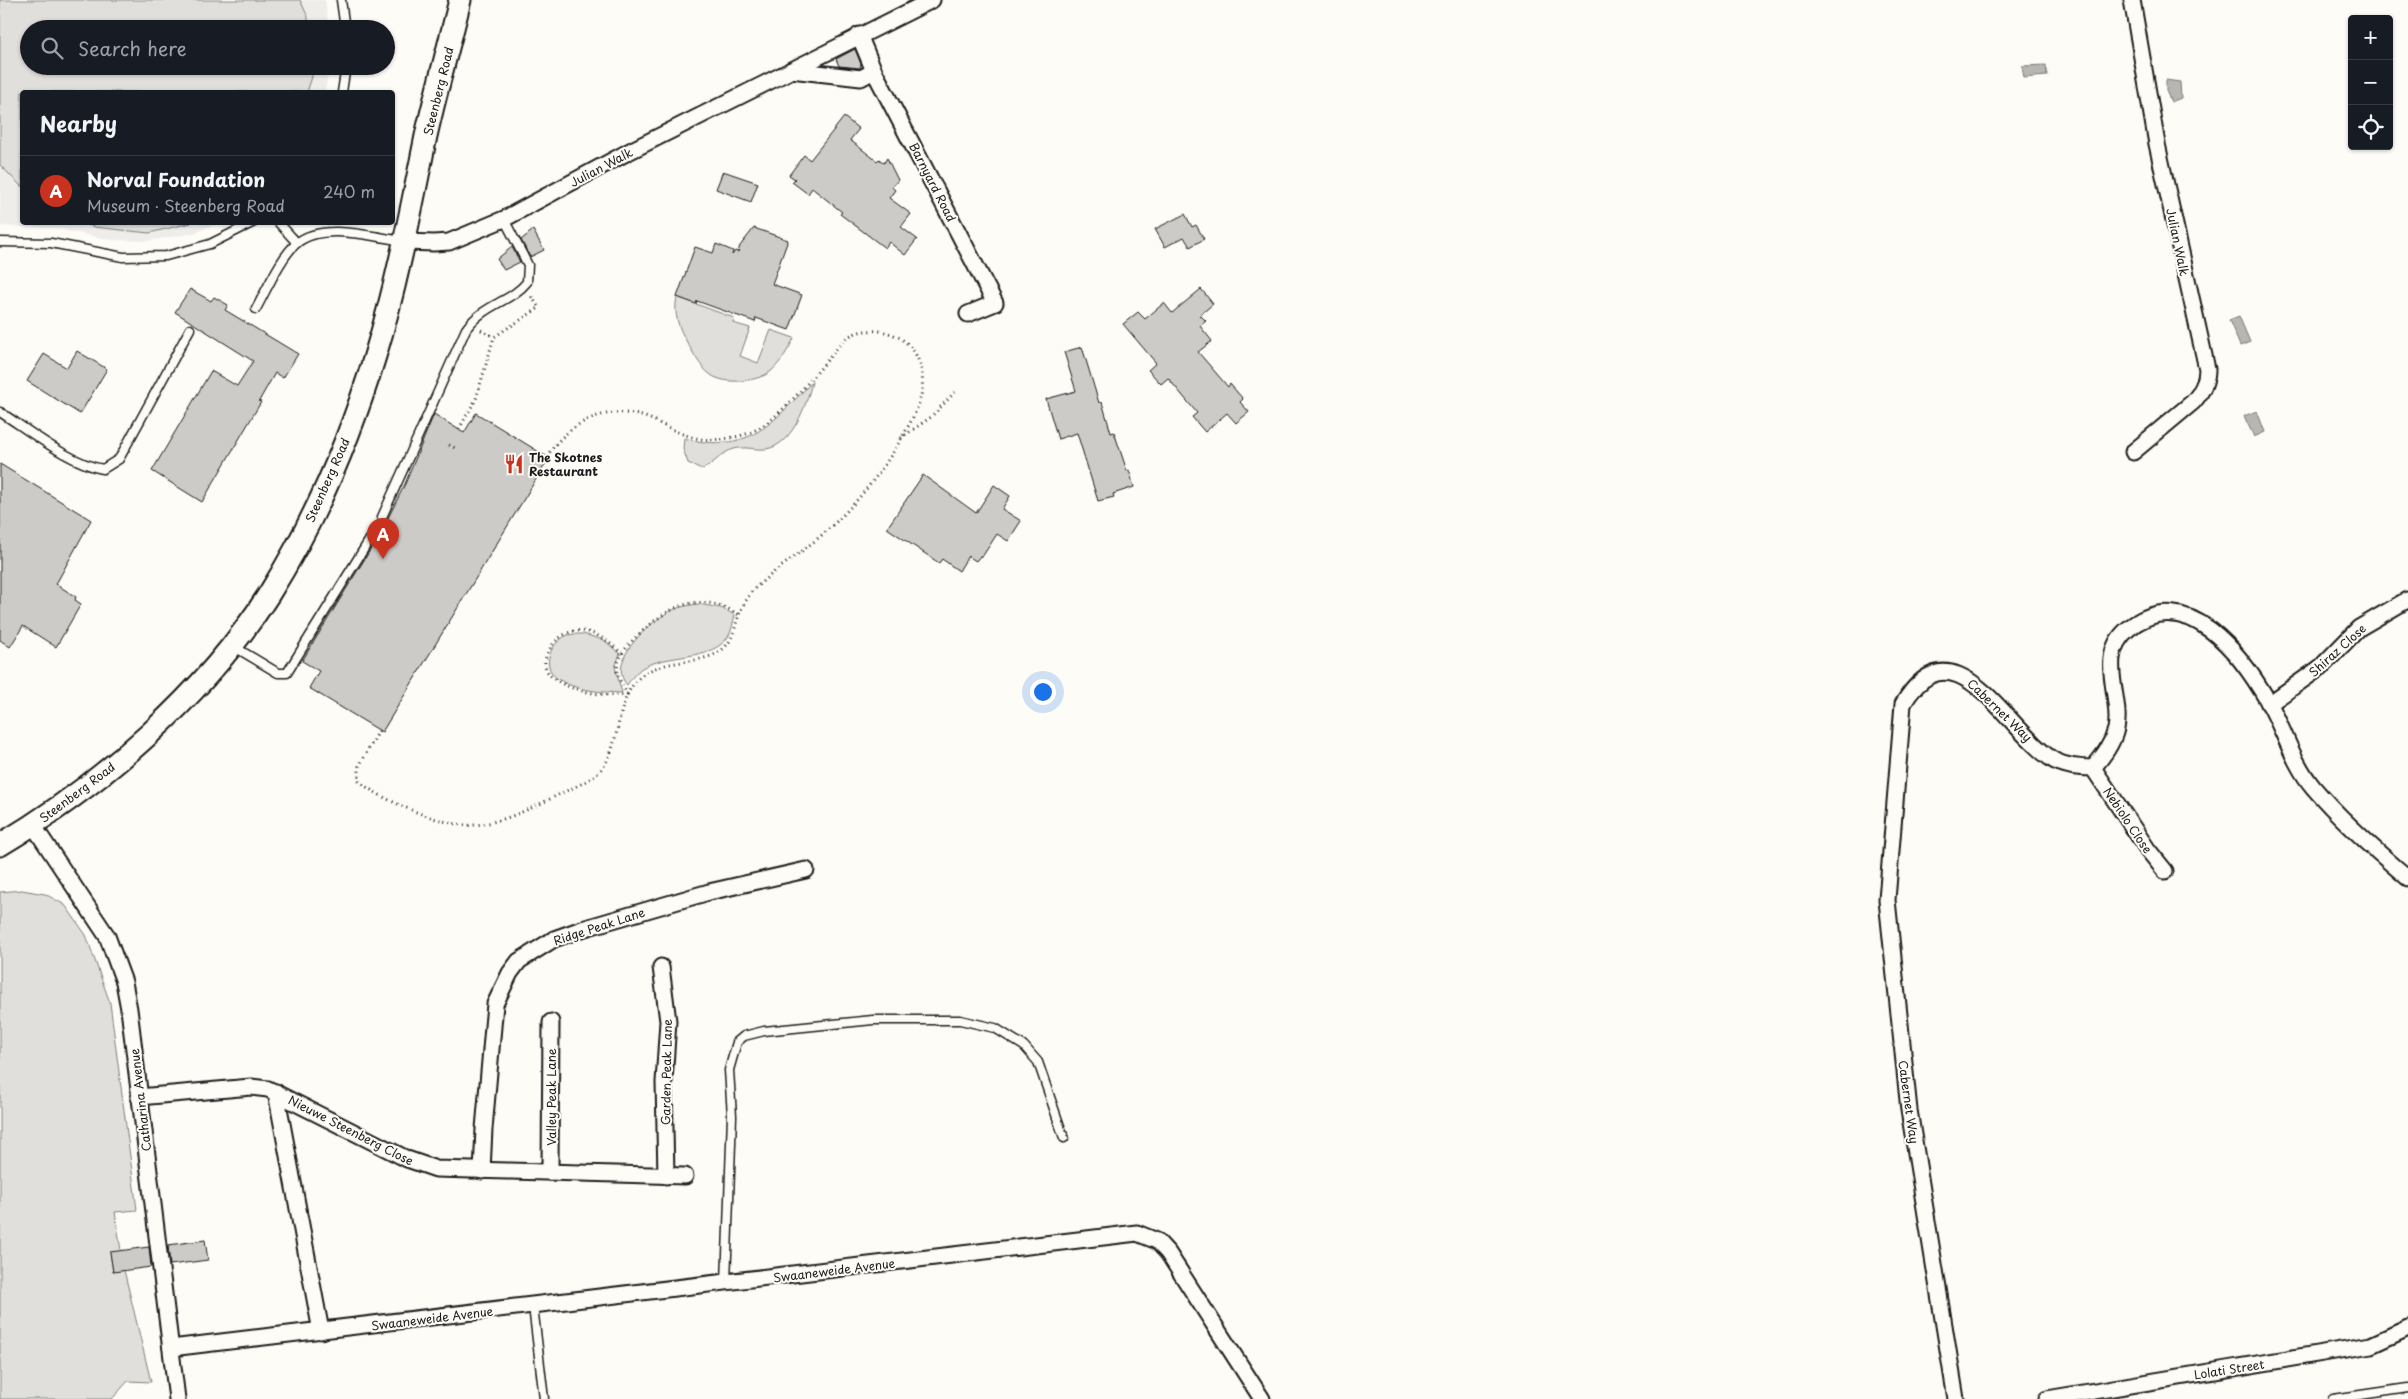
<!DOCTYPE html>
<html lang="en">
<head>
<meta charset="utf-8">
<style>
	:root { --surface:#171b24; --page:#242831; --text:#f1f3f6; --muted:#9ea1a6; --line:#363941; --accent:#c8321e }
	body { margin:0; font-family:"Playpen Sans",sans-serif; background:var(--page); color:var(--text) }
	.controls { position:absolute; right:15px; top:15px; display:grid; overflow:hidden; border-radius:5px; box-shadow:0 1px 4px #0004 }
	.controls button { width:45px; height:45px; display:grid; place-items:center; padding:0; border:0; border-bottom:1px solid var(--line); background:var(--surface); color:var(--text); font:25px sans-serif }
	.you { position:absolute; left:1042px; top:691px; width:18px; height:18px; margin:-12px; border:4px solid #fff; border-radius:50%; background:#1a73e8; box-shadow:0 0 0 8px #1a73e833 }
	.badge { display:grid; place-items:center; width:32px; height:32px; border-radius:50%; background:var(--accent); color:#fff; font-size:16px; font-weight:700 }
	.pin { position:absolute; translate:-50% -41px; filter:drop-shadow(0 1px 2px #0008) }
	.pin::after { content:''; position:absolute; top:26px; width:18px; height:15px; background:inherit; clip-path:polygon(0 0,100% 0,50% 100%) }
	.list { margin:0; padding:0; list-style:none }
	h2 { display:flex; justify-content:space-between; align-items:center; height:65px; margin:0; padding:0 20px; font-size:21px }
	h2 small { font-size:16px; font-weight:400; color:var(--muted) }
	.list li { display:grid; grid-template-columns:32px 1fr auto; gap:15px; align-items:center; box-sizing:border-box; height:70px; padding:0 20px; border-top:1px solid var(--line) }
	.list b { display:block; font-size:19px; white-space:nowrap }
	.list p { margin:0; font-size:16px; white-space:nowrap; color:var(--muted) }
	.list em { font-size:16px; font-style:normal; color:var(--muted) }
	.icon { flex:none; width:28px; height:28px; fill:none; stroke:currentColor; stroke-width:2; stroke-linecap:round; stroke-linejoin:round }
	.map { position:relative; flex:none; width:2408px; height:1399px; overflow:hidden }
	.search { position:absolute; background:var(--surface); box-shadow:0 1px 4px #0004; left:20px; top:20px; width:375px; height:55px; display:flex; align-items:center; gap:12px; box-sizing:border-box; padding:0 18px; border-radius:28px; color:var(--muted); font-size:19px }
	.panel { position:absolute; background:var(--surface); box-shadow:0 1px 4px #0004; left:20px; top:90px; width:375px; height:135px; border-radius:5px }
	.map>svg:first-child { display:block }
</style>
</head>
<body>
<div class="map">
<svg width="2408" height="1399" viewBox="0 0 2408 1399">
	<rect width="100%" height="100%" fill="#fdfcf7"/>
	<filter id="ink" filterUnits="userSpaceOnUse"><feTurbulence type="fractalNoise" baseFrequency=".02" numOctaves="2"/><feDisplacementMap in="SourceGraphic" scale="10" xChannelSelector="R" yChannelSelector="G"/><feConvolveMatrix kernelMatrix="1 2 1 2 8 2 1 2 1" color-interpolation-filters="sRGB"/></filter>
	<g filter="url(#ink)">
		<!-- built -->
		<path fill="#eeede9" d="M0,0H325L329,29H29V66H329L325,92H22V222L219,223L194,233L147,241L113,240L52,228L0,226Z"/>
		<!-- green -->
		<g fill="#e0dfdb" stroke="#7e7e7c">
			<path d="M0,0H300L308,17V29H29V66H311L312,77L307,92H22V187L0,165Z"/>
			<path d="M83,223H191L149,233L94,227Z"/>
			<path d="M677,297L734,318L733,323L750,328L740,356L758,363L771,330L794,338C788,350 781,363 770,372C756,382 725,385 711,375C700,367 694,354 688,344C679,329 673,314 677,297Z"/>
			<path d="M812,382C807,404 792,447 765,449C755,450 745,446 734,449C721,452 714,465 702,469L688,463L683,449L684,438C749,455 771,424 812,382Z"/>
			<path d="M698,604L721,608L735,615C733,622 732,631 728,637C712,661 667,653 642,668C636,672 631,679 627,685C605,660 653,618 675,609C682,606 691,605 698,604Z"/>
			<path d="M583,634L604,640L620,654L615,667L622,693C601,692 576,691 558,679C540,667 550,642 568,635C572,634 578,634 583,634Z"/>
			<path d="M22,890L45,894L65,905L86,935L110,1003L137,1210L115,1212L121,1251L110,1253L113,1272L124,1270L151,1382L128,1381L112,1399H0V892Z"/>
		</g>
		<!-- water -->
		<g fill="#b7b6b2" stroke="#797876">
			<path d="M2046,65L2047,76L2024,78L2022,66Z"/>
			<path d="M2166,80L2180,82L2181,98L2171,102L2166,91Z"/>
			<path d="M2239,316L2250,342L2240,346L2229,320Z"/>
			<path d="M2257,411L2265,432L2254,437L2244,416Z"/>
		</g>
		<!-- building -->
		<g fill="#cccbc8" stroke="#1c1c1c">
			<path d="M855,49L861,64L860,68L839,66L836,59Z"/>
			<path d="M844,117L859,129L850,140L877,161L879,159L884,163L887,158L898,180L892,187L895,190L889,198L911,214L901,227L917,239L905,255L889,242L885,248L840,214L842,212L812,188L808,194L792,182L795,179L789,175L804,155L810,160Z"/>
			<path d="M723,171L758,183L751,202L716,189Z"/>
			<path d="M1185,214L1192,227L1196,225L1204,239L1190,247L1184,237L1165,247L1155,229Z"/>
			<path d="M754,228L788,240L772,284L802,295L789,330L756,318L755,322L697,301L696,304L677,297L695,247L713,253L716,244L733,251L732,255L735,251L738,252L740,246Z"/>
			<path d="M533,230L544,250L530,257L521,240Z"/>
			<path d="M512,247L520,262L504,270L497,259Z"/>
			<path d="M190,289L211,301L214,297L228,305L225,310L298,354L283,378L275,373L259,401L261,402L202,502L152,471L211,371L237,386L253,361L175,312Z"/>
			<path d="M1201,289L1213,304L1200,315L1206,321L1200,326L1212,341L1198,352L1228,387L1230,384L1243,399L1240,402L1249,412L1236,423L1227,413L1205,432L1192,417L1197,413L1168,378L1161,384L1148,370L1156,363L1123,324L1138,312L1145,319L1164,303L1172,313Z"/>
			<path d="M1082,347L1099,403L1102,402L1111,433L1114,432L1127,471L1129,470L1134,487L1113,494L1114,497L1098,501L1077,433L1058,439L1046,399L1076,391L1064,352Z"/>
			<path d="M77,351L107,369L80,414L27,381L44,354L67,368Z"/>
			<path d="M476,413L549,458L382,732L309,688L319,671L302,661L380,534L405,484L434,414L464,433Z"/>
			<path d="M0,464L91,520L56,584L76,597L75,600L81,604L56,647L23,626L10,647L0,640Z"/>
			<path d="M923,475L976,513L994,485L1010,496L1002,509L1021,521L1008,541L997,534L982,557L980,556L976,561L968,556L959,571L942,559L939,563L887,528Z"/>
			<path d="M205,1240L208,1260L170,1265L168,1245Z"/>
			<path d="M149,1247L151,1267L113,1272L110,1252Z"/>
		</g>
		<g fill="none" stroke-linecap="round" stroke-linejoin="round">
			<defs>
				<g id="lane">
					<path d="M341,0L345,29"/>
					<path d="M342,92L346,66"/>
					<path d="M278,222L297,243"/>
					<path d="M0,242L51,243L123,257L166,256L210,244L254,222"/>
					<path d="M256,309C266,291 281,256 297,243C322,222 373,237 403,241"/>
					<path d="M0,412C28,430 71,464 103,469L119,459L190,329"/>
					<path d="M382,517L466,329C484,304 511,302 527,282L528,265L504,219"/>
					<path d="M233,646L278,673H287L370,539"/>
					<path d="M726,1283L732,1116L729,1070L737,1042L744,1036L764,1031L873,1020H960L995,1028L1024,1046L1038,1062L1064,1138"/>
					<path d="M533,1306L544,1399"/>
					<path d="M2333,1399L2408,1388"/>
				</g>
				<g id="street">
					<path d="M2132,0L2157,144L2207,369C2207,382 2202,392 2193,402L2133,452"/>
					<path d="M859,35L874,71L995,303L968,314"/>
					<path d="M791,70L861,78L874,71"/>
					<path d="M405,242L434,243L449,242L504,219L628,152L932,0"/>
					<path d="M2269,704L2321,667L2359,628L2407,600"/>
					<path d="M2093,768L2148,850L2165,871"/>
					<path d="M33,825L107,936L124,982L129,1009L177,1399"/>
					<path d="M661,967L668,1021L664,1082L666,1176"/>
					<path d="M276,1092L321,1331"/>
					<path d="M139,1097L251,1087L268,1089L407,1159L436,1169L685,1176"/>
					<path d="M482,1171L484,1129L495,1004L510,973L519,961L554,939L582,929L709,892L806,870"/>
					<path d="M550,1172L551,1022"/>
					<path d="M171,1348L1137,1233L1157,1241L1168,1253L1262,1399"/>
					<path d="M1956,1399L1909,1110L1887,900L1903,704C1955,617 2007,733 2055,761C2067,767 2080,768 2093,768C2103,756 2112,745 2116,729C2123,697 2095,657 2128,629C2187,580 2243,657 2269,703C2284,730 2293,763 2313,787C2340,819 2376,851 2408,878"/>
					<path d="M2047,1399L2371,1345L2408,1328"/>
				</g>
				<path id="secondary" d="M0,845C102,784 205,695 269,594C315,521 350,438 375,356C397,284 411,210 426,136C436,91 449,46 460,0"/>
			</defs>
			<!-- lane casing -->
			<use href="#lane" stroke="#1c1c1c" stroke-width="11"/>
			<!-- street casing -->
			<use href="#street" stroke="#1c1c1c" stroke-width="19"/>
			<!-- secondary casing -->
			<use href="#secondary" stroke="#1c1c1c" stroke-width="25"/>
			<!-- path -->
			<g stroke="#1c1c1c" stroke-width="3" stroke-dasharray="1 4" stroke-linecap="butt">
				<path d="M481,330L494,337"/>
				<path d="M459,429L476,399L494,337L539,308L532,297L533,294"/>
				<path d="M901,438L931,417L957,390"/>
				<path d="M449,445L455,448"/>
				<path d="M622,654C603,635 576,618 553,644C549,650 544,658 545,665C549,690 608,698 627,694C624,687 617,678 617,670C617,657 628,645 636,637C667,607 698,589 739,615"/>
				<path d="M379,731L359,766V781C379,799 446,828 474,825C503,823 534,807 560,794C574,787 594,780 604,766C619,745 617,702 636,681C660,654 705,669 726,646C734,637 735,625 739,615C742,606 747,599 752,591C774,570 800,554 823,534C860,502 894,457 915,413C932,379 920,336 879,331C866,330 857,331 846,338C823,364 781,421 749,433C735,438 716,441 701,439C681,436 665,425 648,418C607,403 569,422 547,456"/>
			</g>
			<!-- lane -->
			<use href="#lane" stroke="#fdfcf7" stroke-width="8"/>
			<!-- street -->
			<use href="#street" stroke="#fdfcf7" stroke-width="15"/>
			<!-- secondary -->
			<use href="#secondary" stroke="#fdfcf7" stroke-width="21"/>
		</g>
	</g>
	<!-- icons -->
	<defs>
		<symbol id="restaurant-bare" viewBox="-9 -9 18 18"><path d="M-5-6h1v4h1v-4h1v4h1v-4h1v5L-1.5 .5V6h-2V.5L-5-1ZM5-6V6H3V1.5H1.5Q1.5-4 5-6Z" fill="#c8321e" stroke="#fdfcf7" stroke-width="2.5" paint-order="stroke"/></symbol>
	</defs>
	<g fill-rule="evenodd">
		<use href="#restaurant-bare" x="500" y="450" width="28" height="28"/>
	</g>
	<g text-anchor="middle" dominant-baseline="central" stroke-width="4" stroke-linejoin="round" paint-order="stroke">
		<!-- street labels -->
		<g font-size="12" fill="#1c1c1c" stroke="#fdfcf7">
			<text transform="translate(438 91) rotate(-76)">Steenberg Road</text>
			<text transform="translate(601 167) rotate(-28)">Julian Walk</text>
			<text transform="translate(933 182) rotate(63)">Barnyard Road</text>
			<text transform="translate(2178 242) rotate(78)">Julian Walk</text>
			<text transform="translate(327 480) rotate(-66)">Steenberg Road</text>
			<text transform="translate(2337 650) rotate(-42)">Shiraz Close</text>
			<text transform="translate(2000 710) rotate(44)">Cabernet Way</text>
			<text transform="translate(77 792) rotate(-37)">Steenberg Road</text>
			<text transform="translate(2128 820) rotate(56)">Nebiolo Close</text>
			<text transform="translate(599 926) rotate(-18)">Ridge Peak Lane</text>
			<text transform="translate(666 1072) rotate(-89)">Garden Peak Lane</text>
			<text transform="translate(551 1097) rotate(-90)">Valley Peak Lane</text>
			<text transform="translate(140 1100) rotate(-97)">Catharina Avenue</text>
			<text transform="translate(1909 1102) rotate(82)">Cabernet Way</text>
			<text transform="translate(351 1130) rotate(27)">Nieuwe Steenberg Close</text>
			<text transform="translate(834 1270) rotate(-7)">Swaaneweide Avenue</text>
			<text transform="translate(432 1318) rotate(-7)">Swaaneweide Avenue</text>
			<text transform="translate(2229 1369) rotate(-9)">Lolati Street</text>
		</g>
		<!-- poi labels -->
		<g font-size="12" font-weight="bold" fill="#1c1c1c" stroke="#fdfcf7" text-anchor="start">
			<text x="529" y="457">The Skotnes<tspan x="529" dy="14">Restaurant</tspan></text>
		</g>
	</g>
</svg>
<div class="controls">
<button>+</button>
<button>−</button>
<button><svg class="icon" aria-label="locate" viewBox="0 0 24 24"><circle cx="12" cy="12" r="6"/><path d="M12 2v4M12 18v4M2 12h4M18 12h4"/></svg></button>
</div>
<div class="you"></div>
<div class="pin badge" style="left:383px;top:559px">A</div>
<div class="search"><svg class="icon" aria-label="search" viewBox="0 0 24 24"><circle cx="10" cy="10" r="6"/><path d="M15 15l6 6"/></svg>Search here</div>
<section class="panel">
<h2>Nearby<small></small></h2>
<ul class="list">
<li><span class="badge">A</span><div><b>Norval Foundation</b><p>Museum · Steenberg Road</p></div><em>240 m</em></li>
</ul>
</section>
</div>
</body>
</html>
